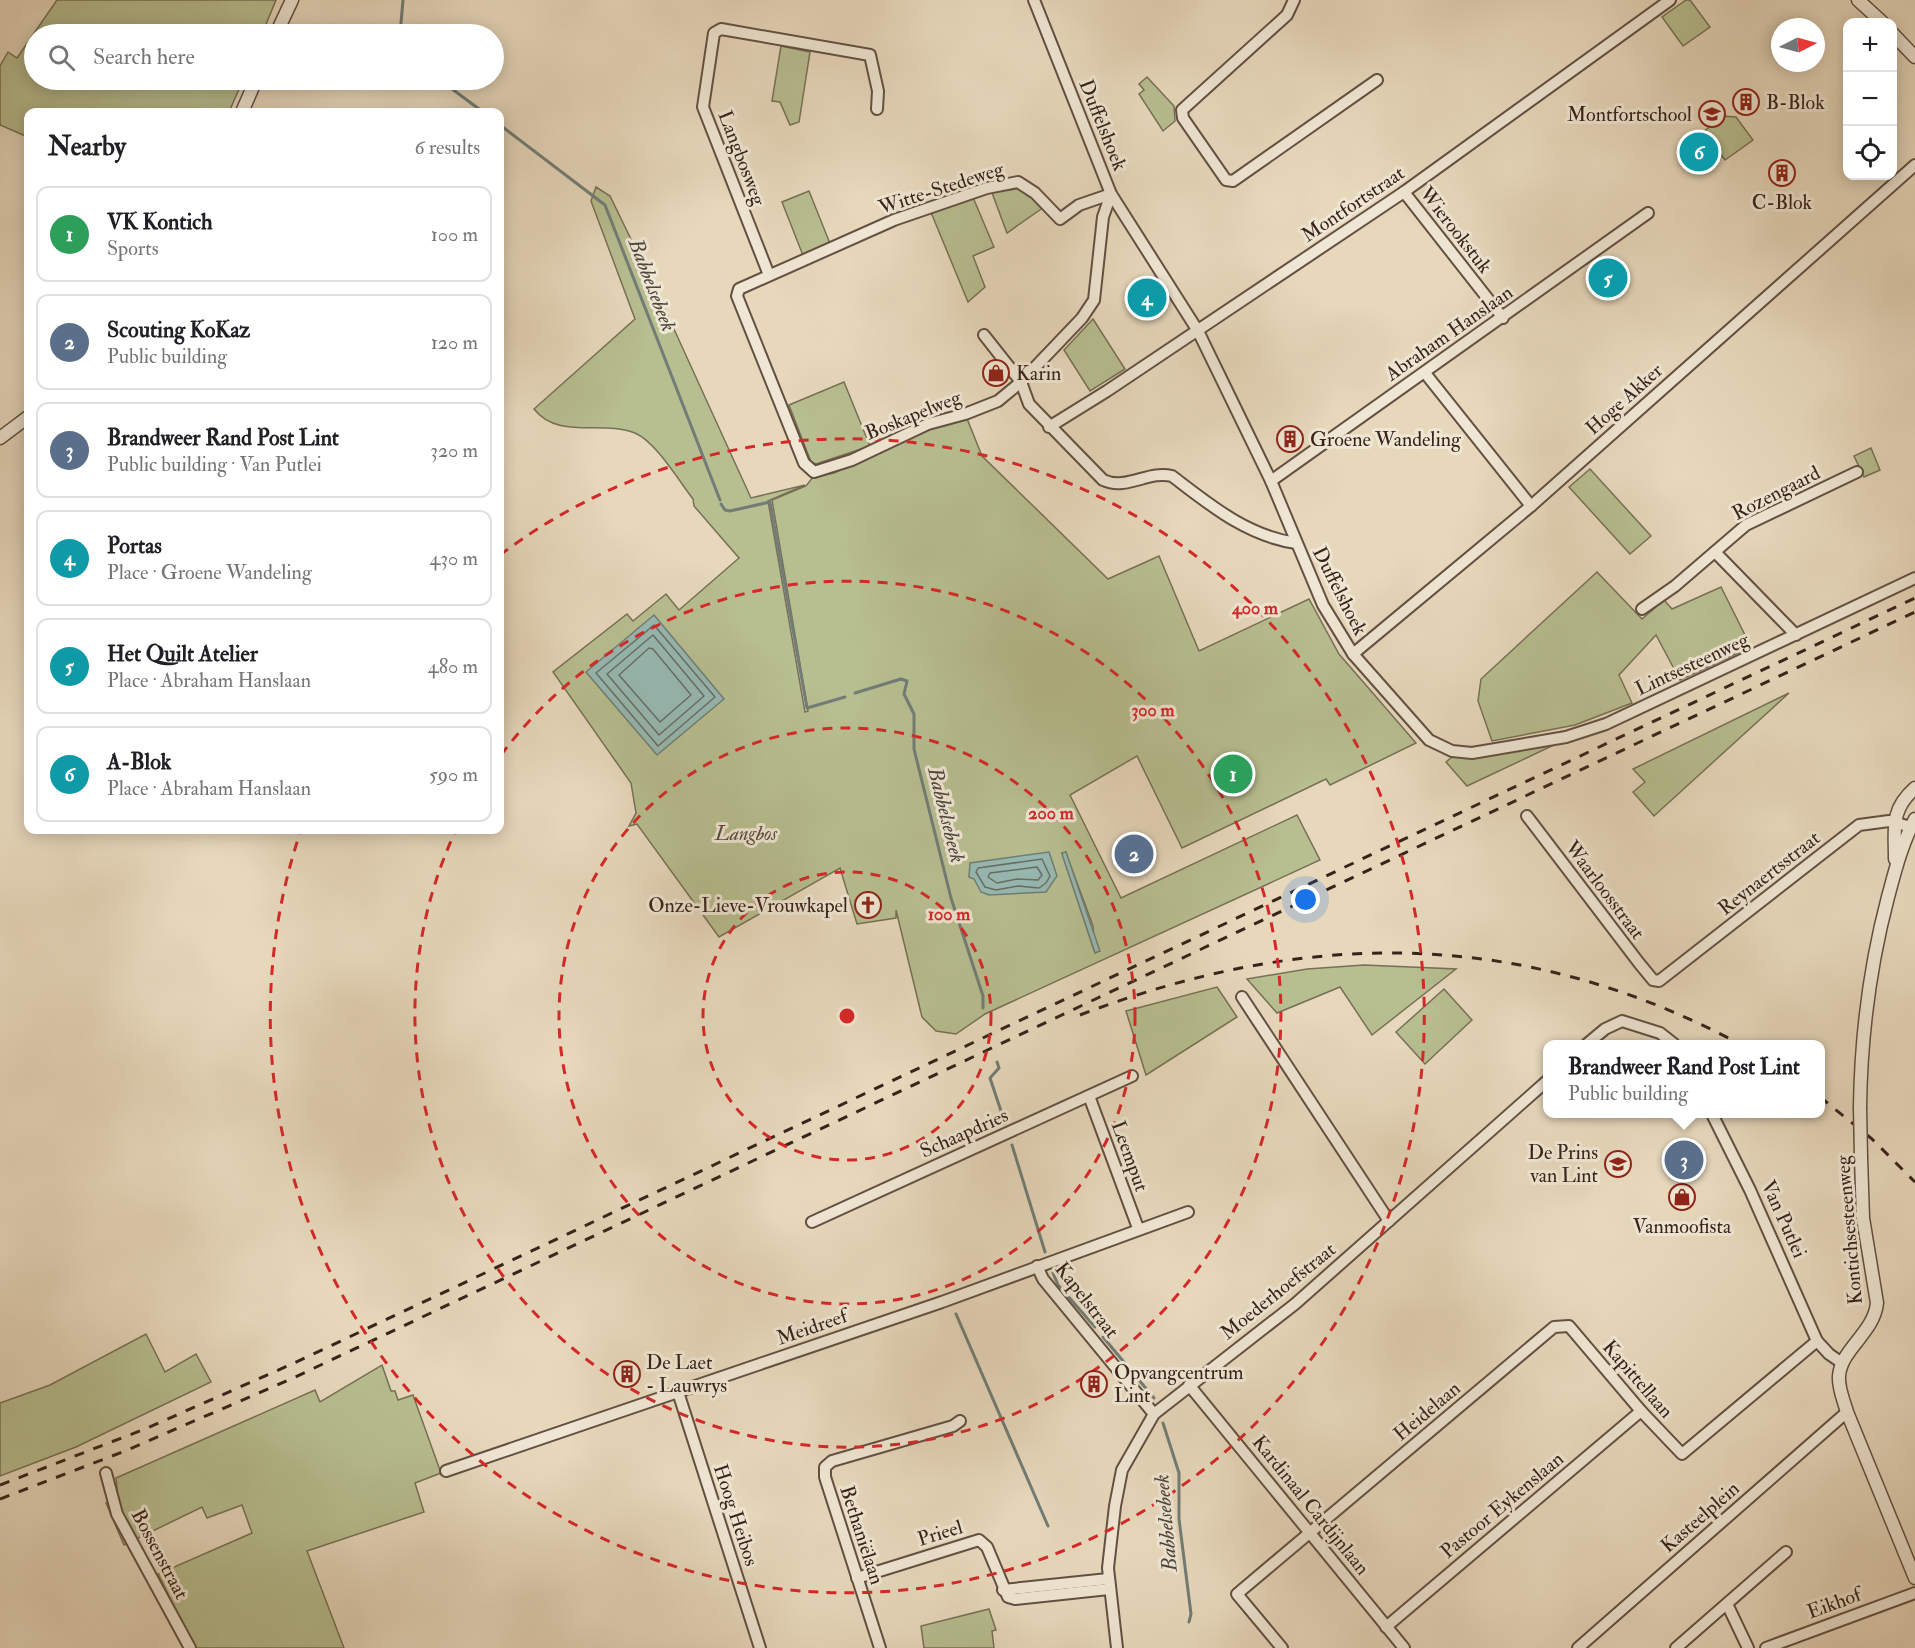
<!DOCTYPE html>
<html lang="en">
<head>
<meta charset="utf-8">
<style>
	:root { --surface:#fff; --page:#f6f6f6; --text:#202124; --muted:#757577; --line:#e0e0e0; --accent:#ea580c }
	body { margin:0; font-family:"IM FELL Double Pica",serif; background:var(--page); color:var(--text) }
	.controls { position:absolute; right:18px; top:18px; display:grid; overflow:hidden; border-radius:12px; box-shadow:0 3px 15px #0003 }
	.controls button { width:54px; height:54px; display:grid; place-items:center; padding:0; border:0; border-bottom:2px solid var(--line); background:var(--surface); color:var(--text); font:30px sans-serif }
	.compass { position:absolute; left:1771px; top:18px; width:54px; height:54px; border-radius:50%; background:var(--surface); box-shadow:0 3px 15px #0003; rotate:84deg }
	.you { position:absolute; left:1306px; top:900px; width:21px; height:21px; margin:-15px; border:4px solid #fff; border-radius:50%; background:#1a73e8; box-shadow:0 0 0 9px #1a73e833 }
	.badge { display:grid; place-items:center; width:39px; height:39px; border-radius:50%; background:var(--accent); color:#fff; font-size:20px; font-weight:700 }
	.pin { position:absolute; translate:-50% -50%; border:3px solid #fff; box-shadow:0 2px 6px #0006 }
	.popup { position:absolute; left:1543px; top:1040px; width:282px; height:78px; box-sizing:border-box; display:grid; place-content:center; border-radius:12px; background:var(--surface); filter:drop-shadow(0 2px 4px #0005); font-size:20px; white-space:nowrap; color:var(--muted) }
	.popup b { font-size:22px; color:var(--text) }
	.popup::after { content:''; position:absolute; left:50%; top:100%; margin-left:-12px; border:12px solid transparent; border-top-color:var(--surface) }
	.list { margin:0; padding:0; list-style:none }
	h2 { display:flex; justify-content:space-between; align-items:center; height:78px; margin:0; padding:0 24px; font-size:26px }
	h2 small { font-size:20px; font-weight:400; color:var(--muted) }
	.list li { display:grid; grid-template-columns:39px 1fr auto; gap:18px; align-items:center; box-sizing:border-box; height:96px; margin:0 12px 12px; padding:0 12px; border:2px solid var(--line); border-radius:12px }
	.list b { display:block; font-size:22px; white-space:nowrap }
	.list p { margin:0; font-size:20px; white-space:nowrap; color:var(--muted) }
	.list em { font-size:20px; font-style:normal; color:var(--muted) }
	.icon { flex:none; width:33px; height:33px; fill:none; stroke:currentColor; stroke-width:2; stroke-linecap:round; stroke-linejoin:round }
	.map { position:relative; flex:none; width:1915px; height:1648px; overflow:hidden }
	.search { position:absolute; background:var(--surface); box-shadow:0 3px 15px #0003; left:24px; top:24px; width:480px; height:66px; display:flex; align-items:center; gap:15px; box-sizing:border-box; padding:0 21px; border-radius:33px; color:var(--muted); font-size:22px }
	.panel { position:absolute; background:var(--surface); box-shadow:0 3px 15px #0003; left:24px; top:108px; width:480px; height:726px; border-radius:12px }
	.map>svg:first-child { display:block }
</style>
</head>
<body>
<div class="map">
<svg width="1915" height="1648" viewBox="0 0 1915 1648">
	<rect width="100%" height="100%" fill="#e7d8bc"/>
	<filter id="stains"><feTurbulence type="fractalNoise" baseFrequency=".00333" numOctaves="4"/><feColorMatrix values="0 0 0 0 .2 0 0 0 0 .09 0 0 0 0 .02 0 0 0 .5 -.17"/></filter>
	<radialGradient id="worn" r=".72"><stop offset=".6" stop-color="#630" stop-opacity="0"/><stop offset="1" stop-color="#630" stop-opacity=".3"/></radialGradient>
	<!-- green -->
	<g fill="#b7be90" stroke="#777056" stroke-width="1.5" fill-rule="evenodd">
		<path d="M57,0H276L262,34H34V80H243L229,112H28V137L0,125V66L8,52L17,58Z"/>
		<path d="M1686,0H1690L1710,27L1683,46L1662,17Z"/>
		<path d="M781,46L810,52L799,122L790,125L780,102L772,101Z"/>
		<path d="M1147,77L1174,106L1175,121L1163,131L1139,94L1144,90L1139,84Z"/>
		<path d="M1723,116L1736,117L1753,140L1725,160L1703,132Z"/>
		<path d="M1018,185L1044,207L1007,233L991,190Z"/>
		<path d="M596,187L610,196L663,305L751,498L805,485L768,501L805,712L808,711L807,705L772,500L806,486L813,477L834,473L929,428L966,416L982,456L1108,579L1159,556L1199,651L1309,599L1339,654L1416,743L1330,785L1326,779L1182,848L1137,756L1070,795L1121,898L1297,815L1320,860L985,1014L956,1034L936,1031L922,1017L896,910V918L857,924L840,868L719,937L637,824L629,826L636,813L631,783L553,672L627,614L633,621L666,594L679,610L739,558L694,506L693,499C679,481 656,442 635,433C603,420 558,440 534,409L635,319L591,201ZM1062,853H1066L1093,926L1095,953Z"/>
		<path d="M809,191L831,246L804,258L782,202Z"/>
		<path d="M972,195L994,247L973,256L985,287L968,302L930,210Z"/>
		<path d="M1093,319L1125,369L1090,391L1064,350Z"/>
		<path d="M844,382L870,446L816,464L811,462L789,405Z"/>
		<path d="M1871,448L1880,470L1864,477L1854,456Z"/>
		<path d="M1590,469L1651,536L1630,554L1569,487Z"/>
		<path d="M1597,572L1642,619L1664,600L1672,609L1721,587L1751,647L1680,680L1656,635L1619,675L1632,703L1575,725L1492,741L1478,701L1481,679Z"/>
		<path d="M1789,693L1654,816L1633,792L1645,782L1633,769Z"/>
		<path d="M1551,744L1552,746L1467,786L1446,762L1452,757L1475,758Z"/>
		<path d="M1364,965L1456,969L1372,1035L1340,987L1277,1013L1247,979L1307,969Z"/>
		<path d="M1217,987L1237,1017L1146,1075L1126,1011Z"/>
		<path d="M1444,989L1472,1020L1425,1064L1396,1032Z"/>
		<path d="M146,1334L165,1372L196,1354L211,1382L76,1447L0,1476V1403L50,1385Z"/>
		<path d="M382,1365L391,1391H395L398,1400L413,1395L441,1473L415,1483L424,1512L307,1551L344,1648H195L158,1574L252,1533L242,1505L207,1518L202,1507L124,1545L106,1503L118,1498L116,1478L315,1390L320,1402Z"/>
		<path d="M989,1609L996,1630L992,1631L994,1648H924L921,1626Z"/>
	</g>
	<!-- water -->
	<g fill="#97b9b2" stroke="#717d76" stroke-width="1.5">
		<path d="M654,615L724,699L657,755L586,672Z"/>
		<path d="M1049,852L1057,876L1046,892L989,895L981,892L974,879L969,877L970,863Z"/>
		<path d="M1066,852L1100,951L1095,953L1063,857L1062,853Z"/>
	</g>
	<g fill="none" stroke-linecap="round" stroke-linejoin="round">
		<!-- shore -->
		<g stroke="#676e66" stroke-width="1.5">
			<path d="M654,625L715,697L658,746L596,673Z"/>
			<path d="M653,635L704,696L659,735L607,674Z"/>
			<path d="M649,648L653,649L691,695L660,722L619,675Z"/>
			<path d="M1042,859L1050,876L1046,883L1039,888L1018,886L996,890L985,887L976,872L978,868Z"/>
			<path d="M1037,867L1042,875L1038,880L1017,879L997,883L988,877L990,873Z"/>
		</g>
		<!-- stream -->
		<g stroke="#717d76" stroke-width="3">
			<path d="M400,34L403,0"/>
			<path d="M440,80L483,112"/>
			<path d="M500,125L605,205L720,500"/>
			<path d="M721,504L725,510L730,511L770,502L807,708L845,697"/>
			<path d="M855,693L901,679L907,681L904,694L914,714V749L951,898L983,996V1008"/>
			<path d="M997,1062L999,1068L990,1078L1005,1123"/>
			<path d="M1012,1145L1045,1252"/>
			<path d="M1053,1273L1058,1285L1095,1327"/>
			<path d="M956,1314L1048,1526"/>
			<path d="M1103,1337L1154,1398"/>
			<path d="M1163,1423L1179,1473V1519L1191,1614L1189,1622"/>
		</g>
		<defs>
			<g id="minor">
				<path d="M1034,0L1111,194L1198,331L1271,481L1323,605L1353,654L1429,740L1452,751L1472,753L1566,737L1606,724L1915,578"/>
				<path d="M1294,0L1287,15L1182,110L1183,118L1226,180L1233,181L1377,80"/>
				<path d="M1018,182L1035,193L1060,219L1079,205L1111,194L1103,217L1094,300L1082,318L1021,382L998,401L965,414L928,424L852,460L814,472L804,463L737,296L739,289L894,220L987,188Z"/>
				<path d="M1404,192L1503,318"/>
				<path d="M769,275L703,107L714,33L721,29L870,55L878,91L877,109"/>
				<path d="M984,335L1021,382L1029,404L1103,480C1127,491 1148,470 1172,476C1210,505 1247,536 1296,543"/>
				<path d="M1425,373L1531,506"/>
				<path d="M1049,427L1107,391L1404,192L1670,0"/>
				<path d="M1271,481L1648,213"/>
				<path d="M1715,552L1796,635"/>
				<path d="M1642,609L1675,586L1746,525L1857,472"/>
				<path d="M1353,654L1531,506L1915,165"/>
				<path d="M1527,816L1639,963L1653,980L1659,981L1859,825L1889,821L1911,827"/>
				<path d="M1242,997L1389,1221"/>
				<path d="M1587,1044L1605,1029L1622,1021L1660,1033L1674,1044"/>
				<path d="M1089,1096L1138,1228"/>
				<path d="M1712,1114L1750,1190L1817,1341L1829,1354L1842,1363"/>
				<path d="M812,1222L1132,1076"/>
				<path d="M1037,1266L1043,1279L1154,1414"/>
				<path d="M1189,1385L1404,1648"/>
				<path d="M678,1392L760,1648"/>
				<path d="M446,1471L942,1302L1188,1212"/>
				<path d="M106,1473L117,1514L190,1648"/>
				<path d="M857,1578L979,1540L987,1547L1008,1597L1015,1599L1109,1589"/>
				<path d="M1003,1590L1108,1579"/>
				<path d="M1727,1604L1748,1648"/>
				<path d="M1386,1627L1641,1411"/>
				<path d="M880,1648L825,1477V1467L832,1461L953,1426L960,1421"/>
				<path d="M1117,1648L1108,1568L1115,1506L1122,1470L1154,1414L1295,1304L1548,1080"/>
				<path d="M1282,1648L1237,1594L1554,1327L1569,1326L1641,1411L1682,1454L1817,1341"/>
				<path d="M1578,1648L1847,1412"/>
				<path d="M1676,1648L1786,1552"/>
				<path d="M1766,1648L1915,1593"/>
			</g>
			<g id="tertiary">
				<path d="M1858,0L1882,22"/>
				<path d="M1892,33L1915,57"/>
				<path d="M276,34L292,0"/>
				<path d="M242,112L256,80"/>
				<path d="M0,438L28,417"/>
				<path d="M1895,859C1895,828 1890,810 1915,788"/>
				<path d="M1860,1107C1861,1034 1869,969 1888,897C1895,871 1902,843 1915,819"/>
				<path d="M1861,1158L1863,1218L1877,1303C1874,1333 1841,1349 1839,1376C1838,1388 1844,1401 1847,1412L1915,1578"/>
			</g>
		</defs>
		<!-- minor casing -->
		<use href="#minor" stroke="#635043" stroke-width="14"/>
		<!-- tertiary casing -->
		<use href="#tertiary" stroke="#635043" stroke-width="15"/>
		<!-- minor -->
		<use href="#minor" stroke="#efe6d3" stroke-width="10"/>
		<!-- tertiary -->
		<use href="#tertiary" stroke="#efe6d3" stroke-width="12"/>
		<!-- rail -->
		<g stroke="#37231b" stroke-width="3" stroke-dasharray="10 10" stroke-linecap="butt">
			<path d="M1080,1015C1308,928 1522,928 1740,1044"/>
			<path d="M1820,1097L1872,1139L1915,1182"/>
			<path d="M0,1485L145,1429L292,1364L1915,598"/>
			<path d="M0,1499L125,1451L291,1379L1915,612"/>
		</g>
		<defs>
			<path id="tertiary-bridge" d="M1860,1107L1861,1158"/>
		</defs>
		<!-- tertiary-bridge casing -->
		<use href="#tertiary-bridge" stroke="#635043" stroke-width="15" stroke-linecap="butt"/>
		<!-- tertiary-bridge -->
		<use href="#tertiary-bridge" stroke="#efe6d3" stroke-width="12"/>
	</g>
	<!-- distance rings -->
	<g fill="none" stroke="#d62828" stroke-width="3" stroke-dasharray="10 8">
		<circle cx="847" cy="1016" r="144"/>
		<circle cx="847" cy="1016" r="288"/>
		<path d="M501 755A433 433 0 1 1 456 830"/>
		<path d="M500 555A577 577 0 1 1 300 833"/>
	</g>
	<!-- icons -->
	<defs>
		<symbol id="building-ring" viewBox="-11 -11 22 22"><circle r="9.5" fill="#efe6d3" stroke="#8f2418" stroke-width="1.5"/><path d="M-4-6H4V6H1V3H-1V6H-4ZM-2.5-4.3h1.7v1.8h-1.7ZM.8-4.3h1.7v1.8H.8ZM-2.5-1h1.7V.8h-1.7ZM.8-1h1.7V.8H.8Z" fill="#8f2418"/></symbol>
		<symbol id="school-ring" viewBox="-11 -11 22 22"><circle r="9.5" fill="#efe6d3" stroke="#8f2418" stroke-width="1.5"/><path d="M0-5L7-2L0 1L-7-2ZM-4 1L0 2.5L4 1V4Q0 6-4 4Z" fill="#8f2418"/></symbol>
		<symbol id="shop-ring" viewBox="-11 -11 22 22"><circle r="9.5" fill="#efe6d3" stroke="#8f2418" stroke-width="1.5"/><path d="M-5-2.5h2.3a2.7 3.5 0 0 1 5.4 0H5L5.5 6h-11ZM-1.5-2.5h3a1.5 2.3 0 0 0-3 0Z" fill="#8f2418"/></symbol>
		<symbol id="church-ring" viewBox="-11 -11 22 22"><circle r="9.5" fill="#efe6d3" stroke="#8f2418" stroke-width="1.5"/><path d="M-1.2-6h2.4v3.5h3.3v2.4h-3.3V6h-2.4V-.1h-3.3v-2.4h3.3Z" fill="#8f2418"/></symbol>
	</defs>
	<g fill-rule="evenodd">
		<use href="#building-ring" x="1731" y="87" width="30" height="30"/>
		<use href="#school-ring" x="1697" y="99" width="30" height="30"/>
		<use href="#building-ring" x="1767" y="158" width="30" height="30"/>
		<use href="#shop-ring" x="981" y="358" width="30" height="30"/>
		<use href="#building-ring" x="1275" y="424" width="30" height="30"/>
		<use href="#church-ring" x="853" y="890" width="30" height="30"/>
		<use href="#school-ring" x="1603" y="1149" width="30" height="30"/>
		<use href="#shop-ring" x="1667" y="1182" width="30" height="30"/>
		<use href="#building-ring" x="612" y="1359" width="30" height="30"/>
		<use href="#building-ring" x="1079" y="1369" width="30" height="30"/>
	</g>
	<g text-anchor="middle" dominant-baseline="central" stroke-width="6" stroke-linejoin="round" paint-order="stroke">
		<!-- poi labels -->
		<g font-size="20" fill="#37231b" stroke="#efe6d3" text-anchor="start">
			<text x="1766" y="102">B-Blok</text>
			<text x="1692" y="114" text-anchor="end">Montfortschool</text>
			<text x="1782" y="202" text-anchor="middle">C-Blok</text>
			<text x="1016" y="373">Karin</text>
			<text x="1310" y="439">Groene Wandeling</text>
			<text x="848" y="905" text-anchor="end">Onze-Lieve-Vrouwkapel</text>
			<text x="1598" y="1152" text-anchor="end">De Prins<tspan x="1598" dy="23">van Lint</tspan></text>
			<text x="1682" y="1226" text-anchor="middle">Vanmoofista</text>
			<text x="646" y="1362">De Laet<tspan x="646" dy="23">- Lauwrys</tspan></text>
			<text x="1114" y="1372">Opvangcentrum<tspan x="1114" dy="23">Lint</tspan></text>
		</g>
		<!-- street labels -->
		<g font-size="20" fill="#37231b" stroke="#efe6d3">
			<text transform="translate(1103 125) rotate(68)">Duffelshoek</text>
			<text transform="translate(742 158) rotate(69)">Langbosweg</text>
			<text transform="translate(941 188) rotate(-18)">Witte-Stedeweg</text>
			<text transform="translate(1353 204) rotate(-34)">Montfortstraat</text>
			<text transform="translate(1456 230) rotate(52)">Wierookstuk</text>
			<text transform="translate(1449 333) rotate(-35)">Abraham Hanslaan</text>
			<text transform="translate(1624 399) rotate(-42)">Hoge Akker</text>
			<text transform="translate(913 415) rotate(-22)">Boskapelweg</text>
			<text transform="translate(1776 493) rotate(-27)">Rozengaard</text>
			<text transform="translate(1340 591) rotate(63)">Duffelshoek</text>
			<text transform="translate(1692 664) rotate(-25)">Lintsesteenweg</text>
			<text transform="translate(1769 873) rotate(-38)">Reynaertsstraat</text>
			<text transform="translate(1605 890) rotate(53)">Waarloosstraat</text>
			<text transform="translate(964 1133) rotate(-24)">Schaapdries</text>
			<text transform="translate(1130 1156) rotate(70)">Leemput</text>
			<text transform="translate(1784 1219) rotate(66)">Van Putlei</text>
			<text transform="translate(1849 1230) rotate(-95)">Kontichsesteenweg</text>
			<text transform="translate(1278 1291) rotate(-39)">Moederhoefstraat</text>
			<text transform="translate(1087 1300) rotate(52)">Kapelstraat</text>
			<text transform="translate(812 1327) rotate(-19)">Meidreef</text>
			<text transform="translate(1638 1379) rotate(49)">Kapittellaan</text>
			<text transform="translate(1427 1411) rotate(-40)">Heidelaan</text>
			<text transform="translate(1311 1505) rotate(51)">Kardinaal Cardijnlaan</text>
			<text transform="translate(1502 1505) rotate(-40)">Pastoor Eykenslaan</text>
			<text transform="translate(736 1515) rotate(72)">Hoog Heibos</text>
			<text transform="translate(1700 1517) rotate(-41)">Kasteelplein</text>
			<text transform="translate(940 1533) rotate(-17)">Prieel</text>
			<text transform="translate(862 1535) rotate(72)">Bethaniëlaan</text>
			<text transform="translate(160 1554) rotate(62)">Bossenstraat</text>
			<text transform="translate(1834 1603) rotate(-20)">Eikhof</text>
		</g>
		<!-- park labels -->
		<g font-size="20" font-style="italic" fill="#574a38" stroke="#efe6d3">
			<text x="746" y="833">Langbos</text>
		</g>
		<!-- water labels -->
		<g font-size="21" font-style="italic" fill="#4f4841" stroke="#efe6d3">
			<text transform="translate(652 285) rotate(69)">Babbelsebeek</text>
			<text transform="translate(946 815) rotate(76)">Babbelsebeek</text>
			<text transform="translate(1166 1523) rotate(-95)">Babbelsebeek</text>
		</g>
	</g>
	<circle cx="847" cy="1016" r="9" fill="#d62828" stroke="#efe6d3" stroke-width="3"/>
	<g font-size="18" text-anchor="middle" font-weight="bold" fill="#d62828" stroke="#efe6d3" stroke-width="6" stroke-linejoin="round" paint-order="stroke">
		<text x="1255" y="614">400 m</text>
		<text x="1153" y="716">300 m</text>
		<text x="1051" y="819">200 m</text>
		<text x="949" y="920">100 m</text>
	</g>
	<rect width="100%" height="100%" filter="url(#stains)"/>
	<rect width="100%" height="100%" fill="url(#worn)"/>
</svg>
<div class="controls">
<button>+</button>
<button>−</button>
<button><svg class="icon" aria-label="locate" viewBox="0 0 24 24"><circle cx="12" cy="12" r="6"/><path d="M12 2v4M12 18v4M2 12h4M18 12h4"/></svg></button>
</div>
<svg class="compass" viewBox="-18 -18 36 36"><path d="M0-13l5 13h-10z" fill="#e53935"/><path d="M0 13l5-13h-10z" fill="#757577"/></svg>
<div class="you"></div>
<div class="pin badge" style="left:1233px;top:774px;background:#2e9e5b">1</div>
<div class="pin badge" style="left:1134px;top:854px;background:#5c6f8a">2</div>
<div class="pin badge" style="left:1684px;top:1160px;background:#5c6f8a">3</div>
<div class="popup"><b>Brandweer Rand Post Lint</b>Public building</div>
<div class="pin badge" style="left:1147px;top:298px;background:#0f9aa8">4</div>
<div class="pin badge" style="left:1608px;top:278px;background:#0f9aa8">5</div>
<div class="pin badge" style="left:1699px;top:152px;background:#0f9aa8">6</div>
<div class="search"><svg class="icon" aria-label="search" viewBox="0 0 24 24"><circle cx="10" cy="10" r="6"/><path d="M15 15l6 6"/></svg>Search here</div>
<section class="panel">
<h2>Nearby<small>6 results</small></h2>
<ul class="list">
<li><span class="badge" style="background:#2e9e5b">1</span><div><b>VK Kontich</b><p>Sports</p></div><em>100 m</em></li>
<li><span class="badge" style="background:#5c6f8a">2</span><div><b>Scouting KoKaz</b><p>Public building</p></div><em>120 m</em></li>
<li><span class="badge" style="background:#5c6f8a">3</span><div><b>Brandweer Rand Post Lint</b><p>Public building · Van Putlei</p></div><em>320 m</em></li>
<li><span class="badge" style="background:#0f9aa8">4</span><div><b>Portas</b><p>Place · Groene Wandeling</p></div><em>430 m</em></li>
<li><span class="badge" style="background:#0f9aa8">5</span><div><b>Het Quilt Atelier</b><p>Place · Abraham Hanslaan</p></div><em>480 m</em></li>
<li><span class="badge" style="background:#0f9aa8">6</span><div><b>A-Blok</b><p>Place · Abraham Hanslaan</p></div><em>590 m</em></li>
</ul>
</section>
</div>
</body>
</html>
